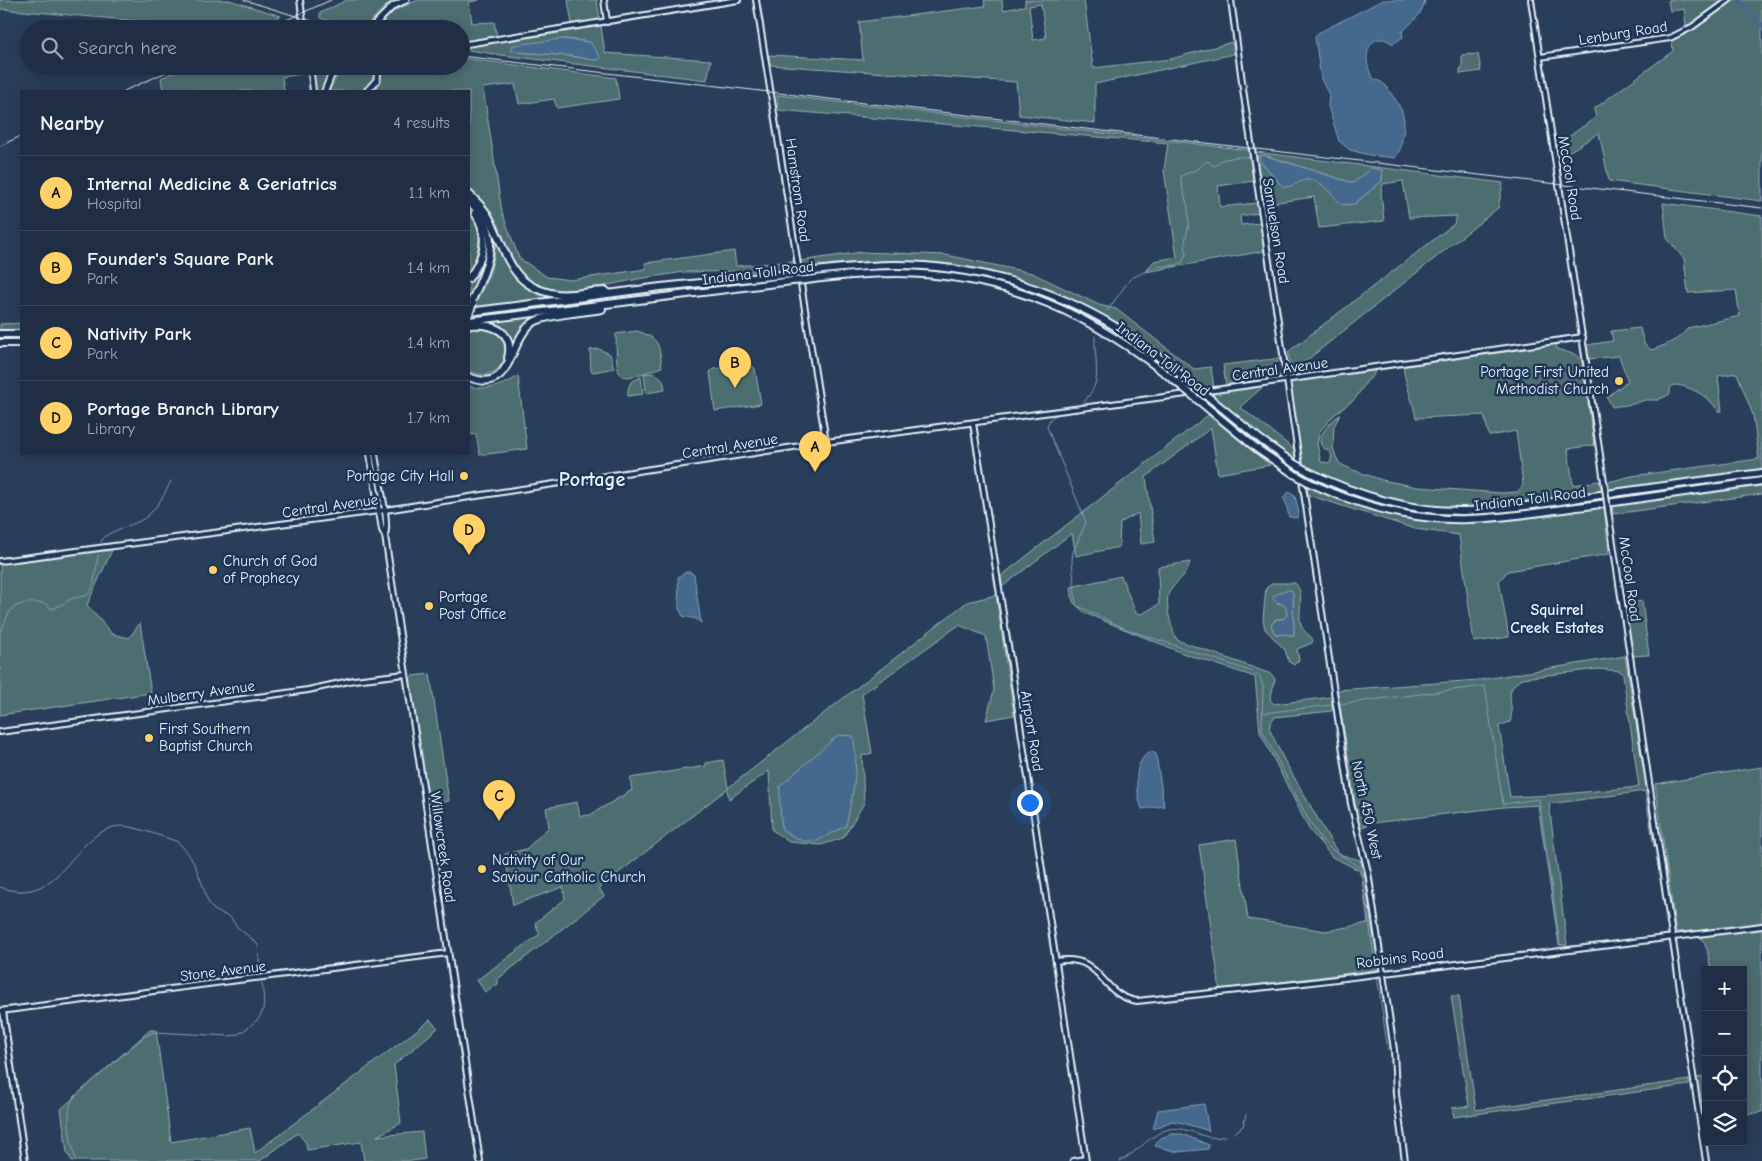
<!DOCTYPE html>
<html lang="en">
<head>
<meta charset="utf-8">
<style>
	:root { --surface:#1f2e44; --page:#27364b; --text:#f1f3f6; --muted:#a1a8b2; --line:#3c4a5d; --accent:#ffd166 }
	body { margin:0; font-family:"Comic Neue",sans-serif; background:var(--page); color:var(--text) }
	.controls { position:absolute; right:15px; bottom:15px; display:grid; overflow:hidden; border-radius:0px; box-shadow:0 2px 12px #0003 }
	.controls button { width:45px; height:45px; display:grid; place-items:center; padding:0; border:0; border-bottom:1px solid var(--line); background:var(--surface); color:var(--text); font:25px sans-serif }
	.you { position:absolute; left:1029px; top:802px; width:18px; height:18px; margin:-12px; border:4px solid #fff; border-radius:50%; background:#1a73e8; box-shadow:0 0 0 8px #1a73e833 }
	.badge { display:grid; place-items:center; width:32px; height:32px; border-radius:50%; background:var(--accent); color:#111; font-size:16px; font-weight:700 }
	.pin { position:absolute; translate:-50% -41px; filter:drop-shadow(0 1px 2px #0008) }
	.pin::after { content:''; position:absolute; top:26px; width:18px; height:15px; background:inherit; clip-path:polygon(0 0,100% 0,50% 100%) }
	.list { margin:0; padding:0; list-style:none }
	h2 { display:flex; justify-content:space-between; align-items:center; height:65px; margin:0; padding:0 20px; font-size:21px }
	h2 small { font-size:16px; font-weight:400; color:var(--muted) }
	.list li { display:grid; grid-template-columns:32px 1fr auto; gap:15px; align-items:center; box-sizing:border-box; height:75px; padding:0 20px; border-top:1px solid var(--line) }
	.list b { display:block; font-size:19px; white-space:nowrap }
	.list p { margin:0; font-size:16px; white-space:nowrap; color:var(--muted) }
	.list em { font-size:16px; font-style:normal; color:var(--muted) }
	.icon { flex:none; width:28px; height:28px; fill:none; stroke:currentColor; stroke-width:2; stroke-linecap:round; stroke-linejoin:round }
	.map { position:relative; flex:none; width:1762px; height:1161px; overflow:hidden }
	.search { position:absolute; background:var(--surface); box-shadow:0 2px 12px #0003; left:20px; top:20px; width:450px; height:55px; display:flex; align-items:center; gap:12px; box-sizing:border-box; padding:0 18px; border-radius:28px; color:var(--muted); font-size:19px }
	.panel { position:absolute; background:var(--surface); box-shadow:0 2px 12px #0003; left:20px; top:90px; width:450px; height:365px; border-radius:0px }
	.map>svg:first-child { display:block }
</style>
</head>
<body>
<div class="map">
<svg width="1762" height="1161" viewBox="0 0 1762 1161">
	<rect width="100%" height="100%" fill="#293e5a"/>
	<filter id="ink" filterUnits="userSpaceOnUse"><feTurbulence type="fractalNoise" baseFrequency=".02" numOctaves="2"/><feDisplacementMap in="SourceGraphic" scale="10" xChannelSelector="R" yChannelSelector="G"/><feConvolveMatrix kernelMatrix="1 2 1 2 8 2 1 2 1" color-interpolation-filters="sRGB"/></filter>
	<g filter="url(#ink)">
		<!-- green -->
		<g fill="#4d6e6f" stroke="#9ab0b4" fill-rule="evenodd">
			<path d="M0,0H229L281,16L254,29H153L151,22L0,9Z"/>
			<path d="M347,0H392L363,28L350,27L320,18V13Z"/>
			<path d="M418,0H479L469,2L472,23L494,22L498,42L573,30L568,0H597L605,53L711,60L707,80L501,55L461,49V29H375L393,11ZM566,39L589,42L601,58L596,60L571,56L519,52L512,46Z"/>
			<path d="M984,0H1002L1003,10L1025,6V0H1084L1093,68L1171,59L1232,42L1234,54L1095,84V123L1019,115L1016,82L770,65L769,55L863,60L859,22L985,6ZM1041,4L1046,38L1033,40L1029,6Z"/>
			<path d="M1668,0H1762V201L1609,181L1599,133L1559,158L1556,146L1596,117L1594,109L1673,51L1672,40L1687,34L1684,9L1670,11Z"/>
			<path d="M1478,54L1481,71L1460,74V69L1462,68V55Z"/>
			<path d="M461,58L616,78L619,99L557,108L554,99L519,104L515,84L483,88L502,212L519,258L547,277L570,280L646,269L645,263L734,251L736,266L794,261V269L774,271L684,272L638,279L588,289L554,291L541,288L529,281L516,269L508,257L490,215L469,192V91H370C378,83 382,78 380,66H461Z"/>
			<path d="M189,66H308L309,73L282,77L284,91H163L161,78Z"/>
			<path d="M330,66H333L326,77L321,91H315L312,71L330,68Z"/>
			<path d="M343,66H376C376,78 373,84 364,91H329Z"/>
			<path d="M777,95L1249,150L1254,181L1218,186L1220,207L1257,203L1259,213L1240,216L1241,225L1260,223L1265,251L1145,272L1154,261L1177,257L1164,170L1168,143L778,110Z"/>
			<path d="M1256,152L1503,183L1498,208L1292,372L1288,352L1454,224L1457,216L1409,218L1403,181L1383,184L1381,193L1384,221L1319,228L1314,197L1263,204ZM1264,155L1353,183L1371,168L1382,170V181L1354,204L1316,181L1305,179L1283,187L1260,161Z"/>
			<path d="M1663,203L1762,216V469L1611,490L1608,482L1632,476L1759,459L1753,415L1737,373L1718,376L1722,411H1719C1716,409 1714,405 1711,402C1703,394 1685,384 1673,385L1670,389V394L1658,400H1645L1633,404L1612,407L1607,397L1628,381L1619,356L1589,359L1587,345L1613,341L1611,331L1640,328L1644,343L1651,350C1666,345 1678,341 1688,328L1740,316L1736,290L1688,293L1684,259L1667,238Z"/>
			<path d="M469,210C486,227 479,253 469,272Z"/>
			<path d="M485,238H487V258L469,302V281Z"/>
			<path d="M495,239L507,265L516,276L559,296L473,308C484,286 497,264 495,239Z"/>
			<path d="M862,252L946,255L1032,273L1099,305L1116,309L1194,369L1211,367L1214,388L1204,390C1179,369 1153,347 1126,330C1054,283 970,260 885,261C857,262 829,265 801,268L800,261Z"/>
			<path d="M548,314L537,318L512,352L507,337L482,322Z"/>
			<path d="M21,323V331H0V324Z"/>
			<path d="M483,326C487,328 493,329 497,331C522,348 495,388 469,370V327Z"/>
			<path d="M637,331C660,338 659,345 662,367C615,383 617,384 616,334Z"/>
			<path d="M1556,343L1557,349L1576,355L1582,361L1594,445L1568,449L1573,485L1599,481L1602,492C1545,499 1488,510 1431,506C1385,503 1341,485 1302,464L1289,382L1373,369L1375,371L1373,376L1367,381L1355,399L1334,415L1320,431L1317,444L1321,462L1330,463L1332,456L1328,450C1308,444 1331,420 1340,415L1334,426L1333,447L1336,457L1340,464L1353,470L1382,480L1417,487L1502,493L1518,492L1523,484L1516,431L1489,436L1484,415L1416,418C1413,400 1405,384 1403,366Z"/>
			<path d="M599,349L610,354L614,368L594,372L591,371L590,350Z"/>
			<path d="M1282,358L1266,371V377H1271L1274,372H1277L1278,376L1283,373H1285L1283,378L1226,386L1223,365Z"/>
			<path d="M751,364L755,369L761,404L715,411L710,372L714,369Z"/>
			<path d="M650,373C661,374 664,380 665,390L647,393L646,392L644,374Z"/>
			<path d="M518,376L527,449L480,455L476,434L469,435V386C486,391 504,386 518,376Z"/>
			<path d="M641,377L643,394L628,396V389L631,382Z"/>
			<path d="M1265,385L1240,407L1295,450L1296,461L1261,436L1208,393Z"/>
			<path d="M1208,415L1270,465L1218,474L1211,428L1146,477L1155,542L1141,544L1138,513L1120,523L1119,547L1076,556L1072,533L1002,587L1001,576Z"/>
			<path d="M1307,485C1351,506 1399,521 1449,523C1500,525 1553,514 1604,507L1609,554L1508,571L1499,581L1509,637L1474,642L1459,535L1415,529L1308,495Z"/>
			<path d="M1762,486V494L1613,514L1612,505Z"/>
			<path d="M112,550L87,605L112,634L129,638L140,623L151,693L0,715V564Z"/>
			<path d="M1190,562C1184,580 1179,578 1170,591C1163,601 1172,630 1177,640L1271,674L1275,679L1270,700L1274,704L1332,697V711L1275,717L1272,720L1269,728L1283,758L1334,847L1342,855L1360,860L1365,875L1371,923L1380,969L1220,990L1199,845L1236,839L1248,919L1326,931L1368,923L1362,878L1359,870L1332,857L1309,829L1260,732L1255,677L1185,654L1085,613L1073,602L1071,587L1121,576L1136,613L1142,614L1159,604L1158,567Z"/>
			<path d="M1273,583H1295C1306,594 1297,611 1301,625C1303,632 1310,634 1313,640L1312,643L1297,649L1299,660L1294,665L1289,662L1285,650L1265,629L1263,619L1266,588ZM1293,596L1294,635L1275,634L1271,625L1276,619H1283L1287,615C1286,607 1286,604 1277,603Z"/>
			<path d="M996,595L1014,715L986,720L994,690L986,636L959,625L862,694L872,753L862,756L864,803L843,838L821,845L789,842L772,830L769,771L729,799L727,789L599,888L604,896L498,979V984L485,992L477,980L540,934L535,923L565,899L563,887L513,905L505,854L526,849L549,827L546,808L577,802L580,816L590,815L632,790L630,778L706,766V763L723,760L728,788L967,602Z"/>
			<path d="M1642,601L1649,655L1631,656L1626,604Z"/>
			<path d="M1625,656L1656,847H1654L1645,791L1549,804L1567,945H1559L1538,805L1504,807L1373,823L1359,828L1342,717L1337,690L1479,680ZM1598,669L1620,671L1623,674L1639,787L1553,795L1510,797L1499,726L1510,722C1516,704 1500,691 1523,678Z"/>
			<path d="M430,674L449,801L432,803L428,800L410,679L412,676Z"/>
			<path d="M1762,767V1112L1743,1115V970H1711L1707,949L1698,932L1693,931L1676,932L1655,784Z"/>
			<path d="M1451,996H1459L1476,1110L1689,1080V1085L1454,1117L1452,1108L1469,1106Z"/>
			<path d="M430,1020L438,1028L394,1065L401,1123L377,1136L422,1132L425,1159L411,1161H364L361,1142L307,1150L306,1143L298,1133L260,1161H72L67,1152L61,1109L150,1030H156L171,1142L250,1128L255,1153Z"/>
			<path d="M1706,1076V1121L1697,1078Z"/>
		</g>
		<!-- water -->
		<g fill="#45698c" stroke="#869fb7">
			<path d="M1383,0H1425C1424,13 1411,23 1402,32L1403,37L1393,44C1370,26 1358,60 1375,80C1383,81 1386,86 1390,92C1403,110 1407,117 1402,140C1401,147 1400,152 1395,158L1369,155L1350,150L1339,141L1328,106L1329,95L1321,79L1315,37L1318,33Z"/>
			<path d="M561,39L590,42L601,58L596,60L571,56L519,52L512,51L511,49L514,45Z"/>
			<path d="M1263,155L1353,183L1371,168L1382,170V181L1354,204L1342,205C1333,196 1319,177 1306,180C1298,181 1295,187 1283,187L1260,161L1259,156Z"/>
			<path d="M1289,492L1295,496L1299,513L1297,518L1289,517L1286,503L1283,497Z"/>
			<path d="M686,572H691L694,575L701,623L696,619L683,616L679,609L678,577Z"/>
			<path d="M1285,590H1292L1293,596L1294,635L1275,634L1271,625L1277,619H1283L1287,615C1286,602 1283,606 1274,600L1273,596Z"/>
			<path d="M838,735L853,736C860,766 852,796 846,826L817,841H802L782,830L780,808V786Z"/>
			<path d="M1149,752H1153L1156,754L1164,806L1142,809C1140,805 1139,799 1138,794C1136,777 1135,763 1149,752Z"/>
			<path d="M1204,1104L1209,1131L1183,1123L1172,1121L1153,1129L1158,1110Z"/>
			<path d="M1171,1134H1182L1209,1145L1208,1149L1178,1152L1155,1146L1159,1139Z"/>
		</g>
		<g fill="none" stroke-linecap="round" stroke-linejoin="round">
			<!-- stream -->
			<g stroke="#869fb7" stroke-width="1">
				<path d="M1255,156H1259"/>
				<path d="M1107,311L1130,279L1154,267L1177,265L1183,261L1186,254L1185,241L1189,224L1188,208L1181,182V176L1198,169L1204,163L1208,161L1214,166L1218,164L1221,160L1236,157H1251"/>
				<path d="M1082,405C1087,398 1093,391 1095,384C1099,374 1094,349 1095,336"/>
				<path d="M1077,412C1064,413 1050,412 1047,427L1086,522L1073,552L1072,560L1076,605L1126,629L1253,672L1260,677L1263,686L1262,730L1307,817L1321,839L1331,849L1361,868L1388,1050"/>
				<path d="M101,542C106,529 134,527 146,517C157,508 165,494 171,481"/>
				<path d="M0,632C5,626 5,619 9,613C16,601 35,602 47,604L51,609C60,607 63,603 71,599C76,596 82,598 87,595C94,591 97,564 98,555"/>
				<path d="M1340,704L1485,686L1503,804L1539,799L1560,945"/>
				<path d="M1263,713L1332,705"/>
				<path d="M0,887C63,910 72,830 120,826C132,825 162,837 176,841C195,855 201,882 209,904L214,910L231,918L237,927L252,939L258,945L260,972"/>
				<path d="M1234,1133L1243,1126L1246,1115"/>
				<path d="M76,1161C71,1145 64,1111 74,1097L145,1036L154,1032L229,1036C239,1035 242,1032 250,1026C268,1013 264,1003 262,983"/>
				<path d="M1120,1161C1137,1153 1152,1133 1169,1129C1189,1125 1205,1143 1225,1136"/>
			</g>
			<!-- river -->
			<path stroke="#45698c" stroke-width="4.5" d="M1739,0L1762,26"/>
			<defs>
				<g id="secondary">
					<path d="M300,0L304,29"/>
					<path d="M604,0L607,22"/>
					<path d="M756,0L826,442"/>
					<path d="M1231,0L1244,96L1351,804L1368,872L1374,912L1394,1050L1396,1094L1405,1161"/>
					<path d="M1531,0L1605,488"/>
					<path d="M461,45L738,0"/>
					<path d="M1540,57L1670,38L1692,27L1729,0"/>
					<path d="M310,66L313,91"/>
					<path d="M311,69L329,66"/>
					<path d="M973,423L1010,658L1086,1161"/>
					<path d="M370,454L382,530L385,536L480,1161"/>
					<path d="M375,454C377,471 390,521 385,535"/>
					<path d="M1608,510L1706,1161"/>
					<path d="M0,561L379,511L826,442L1194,393L1583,337"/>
					<path d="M0,732L308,690L354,680L405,674"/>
					<path d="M1056,961C1104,953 1098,995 1137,1001L1304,983L1762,926"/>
					<path d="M0,1011L448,953"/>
					<path d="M3,1011L25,1161"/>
					<path d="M1073,1161L1085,1159"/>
				</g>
				<g id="primary">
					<path d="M370,29L393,6L406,0"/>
					<path d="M325,91L330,78L337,66"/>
					<path d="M367,91L377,80L378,66"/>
				</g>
				<g id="highway">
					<path d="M469,194C475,200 482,206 487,214C508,248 505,286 556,294C572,296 589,291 606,291"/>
					<path d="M469,202C507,234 485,270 469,307"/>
					<path d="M804,272C835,269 865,265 895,265C973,265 1050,287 1116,327C1143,344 1168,364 1192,384"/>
					<path d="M469,278C484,258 490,235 475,213"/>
					<path d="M806,280C836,276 866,273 897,273C1009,274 1095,316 1180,385"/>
					<path d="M469,312L661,287L791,274"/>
					<path d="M469,321L792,281"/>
					<path d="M469,325C491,323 515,330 508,358"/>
					<path d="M0,334H21"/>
					<path d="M0,343H21"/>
					<path d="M469,377C514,396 508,337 534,322C547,314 585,312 602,309"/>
					<path d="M1198,400L1256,448L1294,474"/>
					<path d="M1212,400L1261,440L1293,463"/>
					<path d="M1309,472C1358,496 1410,512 1465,511C1508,510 1551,502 1593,496C1649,488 1706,480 1762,473"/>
					<path d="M1310,483C1360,506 1413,521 1468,519C1510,518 1551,510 1593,505C1649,497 1705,489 1762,481"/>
				</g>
			</defs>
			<!-- secondary casing -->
			<use href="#secondary" stroke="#e8f1f8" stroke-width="8"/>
			<!-- primary casing -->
			<use href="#primary" stroke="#e8f1f8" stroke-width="9"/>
			<!-- highway casing -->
			<use href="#highway" stroke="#e8f1f8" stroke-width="10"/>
			<!-- secondary -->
			<use href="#secondary" stroke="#1d3557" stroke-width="4"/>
			<!-- primary -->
			<use href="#primary" stroke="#1d3557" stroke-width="5"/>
			<!-- highway -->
			<use href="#highway" stroke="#1d3557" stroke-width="6"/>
			<!-- rail -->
			<g stroke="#e8f1f8" stroke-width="1">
				<path d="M244,0L338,29"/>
				<path d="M266,29L331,0"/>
				<path d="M461,56L1762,208"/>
				<path d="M124,91L180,66"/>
				<path d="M0,146L21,136"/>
			</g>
			<defs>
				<path id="secondary-bridge" d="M1605,488L1608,510"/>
				<g id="highway-bridge">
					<path d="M791,274L804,272"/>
					<path d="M792,281L806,280"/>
					<path d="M469,314L473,303"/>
					<path d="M1192,384L1212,400"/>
					<path d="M1180,385L1198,400"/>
					<path d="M1293,463L1309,472"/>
					<path d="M1294,474L1310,483"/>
				</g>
			</defs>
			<!-- secondary-bridge casing -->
			<use href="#secondary-bridge" stroke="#e8f1f8" stroke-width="8" stroke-linecap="butt"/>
			<!-- highway-bridge casing -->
			<use href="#highway-bridge" stroke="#e8f1f8" stroke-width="10" stroke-linecap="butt"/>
			<!-- secondary-bridge -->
			<use href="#secondary-bridge" stroke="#1d3557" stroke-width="4"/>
			<!-- highway-bridge -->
			<use href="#highway-bridge" stroke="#1d3557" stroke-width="6"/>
		</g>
	</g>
	<!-- markers -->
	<g fill="#ffd166" stroke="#1d3557" stroke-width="2">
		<circle cx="1619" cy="381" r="5"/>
		<circle cx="464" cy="476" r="5"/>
		<circle cx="213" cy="570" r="5"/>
		<circle cx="429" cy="606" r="5"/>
		<circle cx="149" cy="738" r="5"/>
		<circle cx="482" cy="869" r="5"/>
	</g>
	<g text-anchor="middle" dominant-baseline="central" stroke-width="5" stroke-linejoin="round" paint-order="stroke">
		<!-- street labels -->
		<g font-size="15" fill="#e8f1f8" stroke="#1d3557">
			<text transform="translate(1623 33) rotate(-9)">Lenburg Road</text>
			<text transform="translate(1570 178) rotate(81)">McCool Road</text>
			<text transform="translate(798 190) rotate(82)">Hamstrom Road</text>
			<text transform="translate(1276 231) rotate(81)">Samuelson Road</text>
			<text transform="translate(758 273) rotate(-7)">Indiana Toll Road</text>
			<text transform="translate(1163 359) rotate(37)">Indiana Toll Road</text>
			<text transform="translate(1280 369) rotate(-8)">Central Avenue</text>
			<text transform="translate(730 446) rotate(-9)">Central Avenue</text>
			<text transform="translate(1530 499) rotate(-7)">Indiana Toll Road</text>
			<text transform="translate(330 506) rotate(-8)">Central Avenue</text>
			<text transform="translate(1630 579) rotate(82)">McCool Road</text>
			<text transform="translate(201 693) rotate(-8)">Mulberry Avenue</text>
			<text transform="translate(1032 731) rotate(81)">Airport Road</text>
			<text transform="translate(1367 810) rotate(78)">North 450 West</text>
			<text transform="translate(443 847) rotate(82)">Willowcreek Road</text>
			<text transform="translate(1400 958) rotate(-7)">Robbins Road</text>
			<text transform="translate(223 971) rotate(-7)">Stone Avenue</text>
		</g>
		<!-- poi labels -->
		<g font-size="15" fill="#e8f1f8" stroke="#1d3557" text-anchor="start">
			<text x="1609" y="372" text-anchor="end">Portage First United<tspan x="1609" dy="17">Methodist Church</tspan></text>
			<text x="454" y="476" text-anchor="end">Portage City Hall</text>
			<text x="223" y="561">Church of God<tspan x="223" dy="17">of Prophecy</tspan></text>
			<text x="439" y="597">Portage<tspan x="439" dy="17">Post Office</tspan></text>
			<text x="159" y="729">First Southern<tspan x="159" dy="17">Baptist Church</tspan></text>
			<text x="492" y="860">Nativity of Our<tspan x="492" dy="17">Saviour Catholic Church</tspan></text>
		</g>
		<!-- neighbourhood labels -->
		<g font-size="16" font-weight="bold" fill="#e8f1f8" stroke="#1d3557">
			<text x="1557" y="610">Squirrel<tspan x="1557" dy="18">Creek Estates</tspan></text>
		</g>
		<!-- district labels -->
		<g font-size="20" font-weight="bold" fill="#e8f1f8" stroke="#1d3557">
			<text x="592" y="479">Portage</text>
		</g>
	</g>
</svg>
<div class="controls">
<button>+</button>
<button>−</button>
<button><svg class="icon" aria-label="locate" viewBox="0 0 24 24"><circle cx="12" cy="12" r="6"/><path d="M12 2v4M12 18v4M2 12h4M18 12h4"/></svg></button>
<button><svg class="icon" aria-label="layers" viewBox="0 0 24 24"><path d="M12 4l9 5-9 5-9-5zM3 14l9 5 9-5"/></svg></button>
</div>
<div class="you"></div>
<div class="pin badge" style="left:815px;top:472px">A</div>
<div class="pin badge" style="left:735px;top:388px">B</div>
<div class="pin badge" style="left:499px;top:821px">C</div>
<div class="pin badge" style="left:469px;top:555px">D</div>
<div class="search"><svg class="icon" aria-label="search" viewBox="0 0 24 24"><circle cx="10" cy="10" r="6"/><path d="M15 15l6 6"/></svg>Search here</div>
<section class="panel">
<h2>Nearby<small>4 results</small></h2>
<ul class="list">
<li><span class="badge">A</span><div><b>Internal Medicine &amp; Geriatrics</b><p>Hospital</p></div><em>1.1 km</em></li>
<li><span class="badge">B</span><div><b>Founder's Square Park</b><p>Park</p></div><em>1.4 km</em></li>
<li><span class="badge">C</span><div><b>Nativity Park</b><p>Park</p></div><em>1.4 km</em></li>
<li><span class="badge">D</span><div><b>Portage Branch Library</b><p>Library</p></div><em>1.7 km</em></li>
</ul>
</section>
</div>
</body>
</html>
